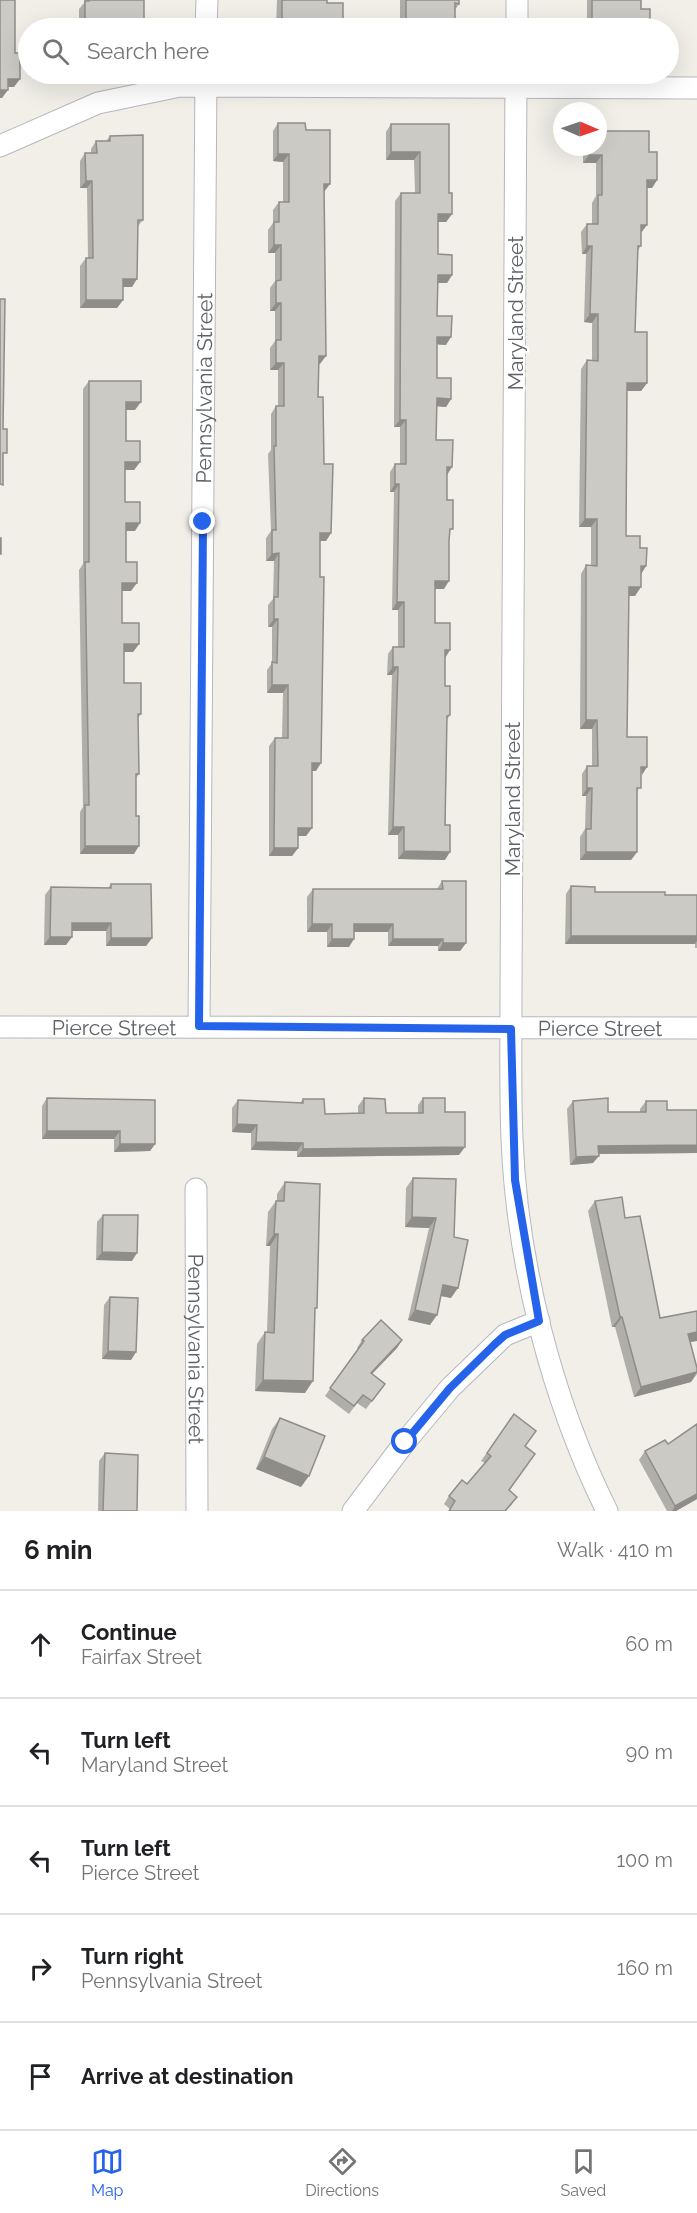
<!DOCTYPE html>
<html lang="en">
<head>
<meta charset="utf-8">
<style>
	:root { --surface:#fff; --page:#f6f6f6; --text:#202124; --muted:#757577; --line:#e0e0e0; --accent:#2563eb }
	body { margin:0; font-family:Raleway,sans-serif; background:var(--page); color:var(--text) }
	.compass { position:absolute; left:553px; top:102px; width:54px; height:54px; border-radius:50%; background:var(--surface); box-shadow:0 6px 24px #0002; rotate:92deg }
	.stop { position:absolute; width:18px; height:18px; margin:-14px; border:4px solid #2563eb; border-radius:50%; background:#fff }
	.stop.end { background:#2563eb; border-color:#fff; box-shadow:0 2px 6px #0008 }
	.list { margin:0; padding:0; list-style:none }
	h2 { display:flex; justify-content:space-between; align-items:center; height:78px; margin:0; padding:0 24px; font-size:26px }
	h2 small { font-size:20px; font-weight:400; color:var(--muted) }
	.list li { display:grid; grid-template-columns:39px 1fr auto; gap:18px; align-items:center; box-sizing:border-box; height:108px; padding:0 24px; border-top:2px solid var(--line) }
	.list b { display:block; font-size:22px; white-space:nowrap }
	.list p { margin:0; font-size:20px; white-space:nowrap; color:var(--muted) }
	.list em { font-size:20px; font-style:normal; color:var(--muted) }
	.icon { flex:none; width:33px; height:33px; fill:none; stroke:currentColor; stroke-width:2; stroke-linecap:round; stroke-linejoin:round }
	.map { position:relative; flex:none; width:697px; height:1511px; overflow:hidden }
	.search { position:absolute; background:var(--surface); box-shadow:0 6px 24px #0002; left:18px; right:18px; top:18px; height:66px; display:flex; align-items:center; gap:15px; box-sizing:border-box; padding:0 21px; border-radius:33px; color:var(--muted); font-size:22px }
	.sheet { height:618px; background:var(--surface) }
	nav { display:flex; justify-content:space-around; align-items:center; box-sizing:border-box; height:84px; border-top:2px solid var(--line); background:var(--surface); font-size:16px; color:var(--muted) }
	nav a { display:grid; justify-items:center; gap:3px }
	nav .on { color:var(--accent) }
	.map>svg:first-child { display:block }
</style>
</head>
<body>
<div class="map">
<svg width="697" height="1511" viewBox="0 0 697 1511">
	<rect width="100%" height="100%" fill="#f1efe8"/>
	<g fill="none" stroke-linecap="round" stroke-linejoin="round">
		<defs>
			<g id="minor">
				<path d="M206,28L207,0"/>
				<path d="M517,28V0"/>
				<path d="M516,74L511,990C511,1039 510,1090 512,1139C517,1264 552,1400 607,1511"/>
				<path d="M0,146L98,103L180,86L697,88"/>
				<path id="s1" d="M199,1026L206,74"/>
				<path id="s2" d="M0,1027L697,1028"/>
				<path id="s3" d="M196,1189L197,1511"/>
				<path d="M353,1511L405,1442L450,1388L505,1335L539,1321"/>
			</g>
		</defs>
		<!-- minor casing -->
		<use href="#minor" stroke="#b5b8bc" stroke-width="23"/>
		<!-- minor -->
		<use href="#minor" stroke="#fff" stroke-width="21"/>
	</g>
	<!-- wall -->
	<g fill="#afaea9">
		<path d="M84,0H144V25L141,28H79V9L84,3Z"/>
		<path d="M277,0H327V3L343,27L342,28H276Z"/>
		<path d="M400,0H459V4L455,10V28H400Z"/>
		<path d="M587,0H641V9L650,28H587Z"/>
		<path d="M278,123L306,130L324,192L320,364H319L318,397L331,533L326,541H320L316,771H312V828L306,836H298V848L292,856H269V746L275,738H282L283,693H267V670L272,663V627H268V605L273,599L274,561H266V538L271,531L268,454L271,450V414L276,406H278V370H270V348L275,341V311H270V288L275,281V253H268V230L273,223V210L279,202H283V162L273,161V131Z"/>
		<path d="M391,124H449V193L452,214L446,222H438V254L452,275L447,283H438L437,316L446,345L437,344V378L451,399L446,407L437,406L436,440L447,475V500L450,533L444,589H435V623L450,650L445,657V686L450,715L447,720L445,860L398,859V835H388L392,675H387L388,654L393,647H398V610H392L394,492H390V472L395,464H400V427H394L395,201L401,193H415L414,160H386V132Z"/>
		<path d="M110,136L143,220L138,226L132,287H123V300L117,308H80V266L86,258H88L87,188H80V161L85,153H91V149L96,141H106Z"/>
		<path d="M583,147H598L649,152L657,180L652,188H647L641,233V246L638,250L635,332L647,383L641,391H627L626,536L640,548L646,566L641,574L635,596H629L627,737L641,775L637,795V852L631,860H580V837L585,829L586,796H582V774L587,766H592V729H580L581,574L586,565H591V527H579L581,369L587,360L592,361V323L584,322L586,254H582L581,232L587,224H592V203L596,196V163H583Z"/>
		<path d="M89,381L135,410H126V441L140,462L134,470H125V502L135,531H126V562L131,591H122V623L139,644L133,652H124V683L141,714L138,718L139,774L136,778L134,854H80V812L83,807L79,570L83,564V389Z"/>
		<path d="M442,881L466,943L460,951H438V946H388V932H354L349,947H327V932H307V897L313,889H437Z"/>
		<path d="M111,884L152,938L146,946H106V931H72L66,945H44L45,895L51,887L108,888Z"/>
		<path d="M571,886L595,892L665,895H697V948H695V944H565L566,894Z"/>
		<path d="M47,1098L155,1144L150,1151L114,1152V1139H42V1106Z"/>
		<path d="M364,1098L386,1113H418V1105L423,1098L445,1112L459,1155L297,1157V1151L251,1150V1133L232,1132V1108L238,1100L300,1103L303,1099L325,1114L358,1113V1106Z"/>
		<path d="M573,1101L608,1112H640V1109L646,1101L667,1110H697V1153L599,1154L593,1163L570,1165L567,1109Z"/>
		<path d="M413,1178L456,1179L451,1298L441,1296L430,1325L408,1320L429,1228L405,1227L406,1188Z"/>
		<path d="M285,1182L315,1311L305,1393L255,1391L257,1344L265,1332H267L270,1246H266L268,1212L276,1201H277V1194Z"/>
		<path d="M595,1201L625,1218L660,1318L690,1342L697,1368V1374L691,1382L634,1397L615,1327H612L588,1211Z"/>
		<path d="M103,1215L132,1261L96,1260L97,1222Z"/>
		<path d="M110,1297L136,1352L131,1360L102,1359L104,1305Z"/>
		<path d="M362,1340H402L397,1348L372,1374L385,1384L366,1409L357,1403L349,1414L325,1396L358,1349L357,1348Z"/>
		<path d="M514,1414L525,1447L509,1490L512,1504L506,1511H449L450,1509L444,1504L449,1496L467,1484L485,1463L481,1461Z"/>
		<path d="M280,1418L301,1487L256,1469L272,1429Z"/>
		<path d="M697,1424V1499L676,1511H667L639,1460L645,1451L668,1444Z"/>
		<path d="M105,1453L137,1511H98L99,1461Z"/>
	</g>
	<!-- shaded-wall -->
	<g fill="#8f8d8a">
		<path d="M85,24L144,25L141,28H82Z"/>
		<path d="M282,27H343L342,28H281Z"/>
		<path d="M8,79H20L14,87H2Z"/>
		<path d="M0,90H8L2,98H0Z"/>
		<path d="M391,152H420L414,160H386Z"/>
		<path d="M278,154H289L283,162L273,161Z"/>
		<path d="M589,155H602L596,163H583Z"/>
		<path d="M647,180H657L652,188H641Z"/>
		<path d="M86,181H92L87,188H80Z"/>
		<path d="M324,184H330L324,192H318Z"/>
		<path d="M438,214H452L446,222H432Z"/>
		<path d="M641,225H647L641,233Z"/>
		<path d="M274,245H281L275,253H268Z"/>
		<path d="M587,246H592L586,254H582Z"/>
		<path d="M438,275H452L447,283H432Z"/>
		<path d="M123,279H137L132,287H117Z"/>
		<path d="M86,300H123L117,308H80Z"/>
		<path d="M276,303H281L275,311H270Z"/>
		<path d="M590,314H598L592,323L584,322Z"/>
		<path d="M437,337H451L446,345L431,344Z"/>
		<path d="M319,356H326L320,364H313Z"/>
		<path d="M276,363H284L278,370H270Z"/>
		<path d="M627,383H647L641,391H622Z"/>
		<path d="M437,398L451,399L446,407L432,406Z"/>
		<path d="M126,402H141L135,410H120Z"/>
		<path d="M400,420H406L400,427H394Z"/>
		<path d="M125,462H140L134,470H120Z"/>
		<path d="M447,467H452L447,475Z"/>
		<path d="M395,484H399L394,492H390Z"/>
		<path d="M585,519H597L591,527H579Z"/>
		<path d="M126,523H140L135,531H120Z"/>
		<path d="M320,533H331L326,541H315Z"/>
		<path d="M279,553L274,561H266L272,554Z"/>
		<path d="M641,566H646L641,574Z"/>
		<path d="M435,581H449L444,589H429Z"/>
		<path d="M122,583H137L131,591H117Z"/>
		<path d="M629,587H641L635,596H623Z"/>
		<path d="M397,602H404L398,610H392Z"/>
		<path d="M274,619H278L272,627H268Z"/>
		<path d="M124,644H139L133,652H119Z"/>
		<path d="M445,650H450L445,658Z"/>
		<path d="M393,667H398L392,675H387Z"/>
		<path d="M272,685H288L283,693H267Z"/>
		<path d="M586,720H597L592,729H580Z"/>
		<path d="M312,763H321L316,771H306Z"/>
		<path d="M641,767H647L642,775Z"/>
		<path d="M587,788H592L586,796H582Z"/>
		<path d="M393,827H404L398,835H388Z"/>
		<path d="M298,828H312L306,836H292Z"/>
		<path d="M85,846H139L134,854H80Z"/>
		<path d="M274,848H298L292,856H269Z"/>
		<path d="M404,851L450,852L445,860L398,859Z"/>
		<path d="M586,852H637L631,860H580Z"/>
		<path d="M72,923H111L106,931H67Z"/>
		<path d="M312,924H332L327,932H307Z"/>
		<path d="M354,924H393L388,932H349Z"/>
		<path d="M571,936H697V941L695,944H565Z"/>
		<path d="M50,937H72L66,945H44Z"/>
		<path d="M111,938H152L146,946H106Z"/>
		<path d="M332,939H354L349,947H327Z"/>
		<path d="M393,939H443L438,946H388Z"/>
		<path d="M443,943H466L460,951H438Z"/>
		<path d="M237,1124L257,1125L251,1133L232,1132Z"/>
		<path d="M47,1131H120L114,1139H42Z"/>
		<path d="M256,1142L303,1143L297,1151L251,1150Z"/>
		<path d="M120,1144H155L150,1151L114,1152Z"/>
		<path d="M697,1145V1153L593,1154L598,1146Z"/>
		<path d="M465,1147L459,1155L297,1157L303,1149Z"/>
		<path d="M599,1156L593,1163L570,1165L576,1157Z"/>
		<path d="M412,1217L436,1218L429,1228L405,1227Z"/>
		<path d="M274,1234H278L270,1246H266Z"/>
		<path d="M102,1252L137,1253L132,1261L96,1260Z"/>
		<path d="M443,1285L458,1288L451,1298L436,1295Z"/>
		<path d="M415,1310L437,1315L430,1325L408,1320Z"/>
		<path d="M620,1317H622L615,1327H612Z"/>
		<path d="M697,1332V1341L681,1344L688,1334Z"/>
		<path d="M402,1340L397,1348L365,1381L371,1373Z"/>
		<path d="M108,1351L136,1352L131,1360L102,1359Z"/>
		<path d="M697,1372L691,1382L634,1397L641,1387Z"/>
		<path d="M263,1380L313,1381L305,1393L255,1391Z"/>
		<path d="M264,1457L309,1476L301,1487L256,1469Z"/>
		<path d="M697,1494V1499L676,1511H672L675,1506Z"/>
	</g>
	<!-- building -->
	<g fill="#cccac5" stroke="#8f8d8a" stroke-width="1.5">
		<path d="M0,0H15V53H20V79H8V90H0Z"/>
		<path d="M89,0H144V25L85,24V1H89Z"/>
		<path d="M282,0H327V3H343V27H282Z"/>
		<path d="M406,0H459V4L455,3V28H406Z"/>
		<path d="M592,0H641V9H650V28H592Z"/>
		<path d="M278,123H305L306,130H330V184H324L326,356H319L318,397H323L324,464H333L331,533H320V577H324L321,763H312V828H298V848H274L275,738H288V685H272V662L277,663L278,619H274V597H278L279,553L272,554V530H276L274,446H276V406H284V363H276V340H281V303H276V281L281,280V245H274V222H279V202H289V154H278Z"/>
		<path d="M391,124H449V193H452V214H438V254L452,255V275H438L437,316H452L451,337H437V378H451V399L437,398L436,440H453L452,467H447V500H453V529H450L449,540V581H435V623H450V650H445V686H450V715L447,716L445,825H450V852L404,851V827H393L398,667H393V647H404V602H397L399,484H395V464H406V420H400L401,193H420V152H391Z"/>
		<path d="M598,131H649V152H657V180H647V225H641V246H638L635,332H647V383H627L626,536H640V548H647L646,566H641V587H629L627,737H647V767H641V788H637V852H586V829H591L592,788H587V766H598L597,720H586V565L597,566V519H585L587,360L598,361V314H590L592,246H587V224H598V195H602V155H589V147H598Z"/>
		<path d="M143,135V220H138L137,279H123V300H86V258H93L92,181H86L85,153H97L96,141H110V136Z"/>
		<path d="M0,299H5L3,429H7V453H3V485L0,484Z"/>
		<path d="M89,381H141V402H126V441H140V462H125V502H140V523H126V562H137V583H122V623H139V644H124V683H141V714H138L139,774H136V816H139V846H85V805H89L85,562H89Z"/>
		<rect x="0" y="538" width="1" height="16"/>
		<path d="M442,881H466V943H443V939H393V924H354V939H332V924H312L313,889H443Z"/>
		<path d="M111,884H151L152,938H111V923H72V937H50L51,887L111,888Z"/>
		<path d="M571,886L595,887V892H665V895H697V936H571Z"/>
		<path d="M47,1098L155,1100V1144H120V1131H47Z"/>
		<path d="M364,1098L385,1099L386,1113H423V1098H445V1112H465V1147L303,1149V1143L256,1142L257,1125L237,1124L238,1100L303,1103V1099H324L325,1114L364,1113Z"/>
		<path d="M608,1098V1112H646V1101H667V1110H697V1145L598,1146L599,1156L576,1157L573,1101Z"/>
		<path d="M413,1178L456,1179L454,1237L468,1240L458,1288L443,1285L437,1315L415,1310L436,1218L412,1217Z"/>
		<path d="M285,1182L320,1184L317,1308H315L313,1381L263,1380L265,1332L274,1333L278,1234H274L276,1201H284Z"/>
		<path d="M622,1197L625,1218L640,1216L660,1318L697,1311V1332L688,1334L697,1368V1372L641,1387L622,1317H620L595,1201Z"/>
		<path d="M103,1215H138L137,1253L102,1252Z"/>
		<path d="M110,1297L138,1298L136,1352L108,1351Z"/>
		<path d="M381,1320L402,1340L371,1373L385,1384L372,1401L363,1395L354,1406L330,1388L364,1341L362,1340Z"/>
		<path d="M514,1414L536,1431L525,1446L535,1454L509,1490L517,1497L505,1511H449L455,1501L449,1496L462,1480L467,1484L491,1456L487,1453Z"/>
		<path d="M280,1418L325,1436L309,1476L264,1457Z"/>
		<path d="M697,1424V1494L675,1506L645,1451L665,1440L668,1444Z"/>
		<path d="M105,1453L138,1455L137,1511H103Z"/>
	</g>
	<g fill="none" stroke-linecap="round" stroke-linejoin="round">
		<!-- route -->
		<path stroke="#2563eb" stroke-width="8" d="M203,522L199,1026L511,1029L515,1180L539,1321L505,1335L495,1344L450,1388L405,1442"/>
	</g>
	<g text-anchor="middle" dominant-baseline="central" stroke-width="5" stroke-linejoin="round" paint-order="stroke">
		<!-- street labels -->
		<g font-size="21" fill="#5f6368" stroke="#fff">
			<text transform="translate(515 313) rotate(-90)">Maryland Street</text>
			<text stroke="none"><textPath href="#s1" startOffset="638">Pennsylvania Street</textPath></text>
			<text transform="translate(512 799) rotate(-90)">Maryland Street</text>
			<text stroke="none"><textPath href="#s2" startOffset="114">Pierce Street</textPath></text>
			<text stroke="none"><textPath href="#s2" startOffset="600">Pierce Street</textPath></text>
			<text stroke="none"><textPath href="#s3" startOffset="160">Pennsylvania Street</textPath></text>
		</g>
	</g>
</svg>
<svg class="compass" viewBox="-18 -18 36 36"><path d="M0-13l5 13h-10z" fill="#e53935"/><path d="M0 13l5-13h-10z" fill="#757577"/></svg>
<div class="stop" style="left:405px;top:1442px"></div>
<div class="stop end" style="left:203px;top:522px"></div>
<div class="search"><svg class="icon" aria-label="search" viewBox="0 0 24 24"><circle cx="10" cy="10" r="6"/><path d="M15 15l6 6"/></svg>Search here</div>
</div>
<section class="sheet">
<h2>6 min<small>Walk · 410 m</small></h2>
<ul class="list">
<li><svg class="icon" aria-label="ahead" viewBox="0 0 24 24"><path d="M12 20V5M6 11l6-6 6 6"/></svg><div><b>Continue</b><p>Fairfax Street</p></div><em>60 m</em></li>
<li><svg class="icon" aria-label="left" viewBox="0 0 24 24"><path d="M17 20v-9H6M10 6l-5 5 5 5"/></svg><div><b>Turn left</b><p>Maryland Street</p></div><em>90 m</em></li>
<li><svg class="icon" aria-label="left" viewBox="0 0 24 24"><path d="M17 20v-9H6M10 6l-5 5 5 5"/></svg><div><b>Turn left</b><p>Pierce Street</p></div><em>100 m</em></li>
<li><svg class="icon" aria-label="right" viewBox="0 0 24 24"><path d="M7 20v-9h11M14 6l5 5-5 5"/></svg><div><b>Turn right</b><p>Pennsylvania Street</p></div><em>160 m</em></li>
<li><svg class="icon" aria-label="arrive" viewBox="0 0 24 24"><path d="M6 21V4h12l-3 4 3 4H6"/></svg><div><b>Arrive at destination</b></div></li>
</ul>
</section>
<nav>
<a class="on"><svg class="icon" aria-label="map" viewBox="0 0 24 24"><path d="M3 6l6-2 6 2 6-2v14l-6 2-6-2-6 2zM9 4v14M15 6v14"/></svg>Map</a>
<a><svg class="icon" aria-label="directions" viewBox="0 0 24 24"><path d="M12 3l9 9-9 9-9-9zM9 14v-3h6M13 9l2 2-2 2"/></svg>Directions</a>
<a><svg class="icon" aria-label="saved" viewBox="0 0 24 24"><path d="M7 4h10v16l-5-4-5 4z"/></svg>Saved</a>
</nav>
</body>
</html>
